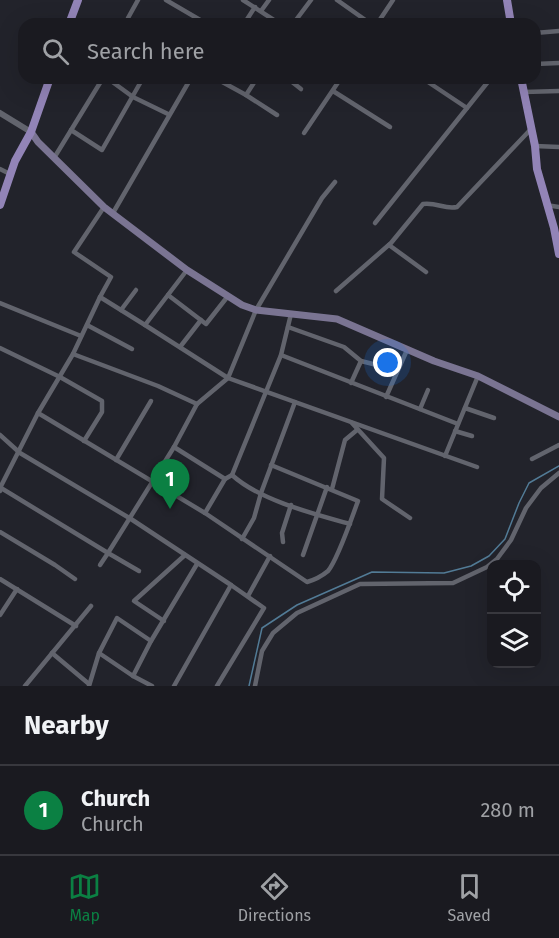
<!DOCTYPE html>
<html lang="en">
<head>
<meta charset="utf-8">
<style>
	:root { --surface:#1a1a20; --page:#232329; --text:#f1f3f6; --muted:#9fa1a5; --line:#38383e; --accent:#0b8043 }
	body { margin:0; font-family:"Fira Sans",sans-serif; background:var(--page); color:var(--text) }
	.controls { position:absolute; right:18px; bottom:18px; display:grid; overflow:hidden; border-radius:12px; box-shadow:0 6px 24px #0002 }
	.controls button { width:54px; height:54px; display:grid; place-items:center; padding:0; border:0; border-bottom:2px solid var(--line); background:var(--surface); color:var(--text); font:30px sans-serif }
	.you { position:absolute; left:388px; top:363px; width:21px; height:21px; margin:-15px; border:4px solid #fff; border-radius:50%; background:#1a73e8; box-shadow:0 0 0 9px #1a73e833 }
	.badge { display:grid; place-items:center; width:39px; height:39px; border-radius:50%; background:var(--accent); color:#fff; font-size:20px; font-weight:700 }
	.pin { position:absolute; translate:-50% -50px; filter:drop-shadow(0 2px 3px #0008) }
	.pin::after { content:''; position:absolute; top:32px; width:21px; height:18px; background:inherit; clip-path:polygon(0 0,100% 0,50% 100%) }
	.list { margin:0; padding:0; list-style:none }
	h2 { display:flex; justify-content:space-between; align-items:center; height:78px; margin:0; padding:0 24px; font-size:26px }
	h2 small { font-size:20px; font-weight:400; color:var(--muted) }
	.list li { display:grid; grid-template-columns:39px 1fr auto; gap:18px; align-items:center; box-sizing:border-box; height:90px; padding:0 24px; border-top:2px solid var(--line) }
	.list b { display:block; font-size:22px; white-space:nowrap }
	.list p { margin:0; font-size:20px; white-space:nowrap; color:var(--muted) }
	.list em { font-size:20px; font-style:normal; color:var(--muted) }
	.icon { flex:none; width:33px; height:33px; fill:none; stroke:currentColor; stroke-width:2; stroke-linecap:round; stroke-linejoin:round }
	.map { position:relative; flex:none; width:559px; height:686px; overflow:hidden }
	.search { position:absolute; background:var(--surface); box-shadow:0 6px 24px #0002; left:18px; right:18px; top:18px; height:66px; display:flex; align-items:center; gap:15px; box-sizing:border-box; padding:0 21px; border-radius:18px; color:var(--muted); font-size:22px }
	.sheet { height:168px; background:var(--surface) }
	nav { display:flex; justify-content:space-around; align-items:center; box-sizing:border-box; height:84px; border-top:2px solid var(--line); background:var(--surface); font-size:16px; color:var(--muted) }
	nav a { display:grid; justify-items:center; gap:3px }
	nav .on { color:var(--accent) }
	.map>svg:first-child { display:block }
</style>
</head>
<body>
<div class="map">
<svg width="559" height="686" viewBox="0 0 559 686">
	<rect width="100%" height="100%" fill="#22232b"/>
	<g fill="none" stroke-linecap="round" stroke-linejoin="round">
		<!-- stream -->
		<path stroke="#527b96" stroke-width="1.5" d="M249,686L262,628L297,605L372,572L444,573L471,566L489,556L505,539L519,503L529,483L559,466"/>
		<!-- minor -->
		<g stroke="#62646d" stroke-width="4.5">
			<path d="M166,0L207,24"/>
			<path d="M243,0L280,24"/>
			<path d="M337,0L371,24"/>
			<path d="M261,11L269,0"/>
			<path d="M128,24V18L138,0"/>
			<path d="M244,24L255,7"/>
			<path d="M293,24L311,0"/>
			<path d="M377,24L393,0"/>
			<path d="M535,33L559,31"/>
			<path d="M535,64L559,63"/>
			<path d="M107,78L133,97L168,114"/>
			<path d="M215,78L246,95L257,78"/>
			<path d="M287,78L301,89"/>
			<path d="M422,78L467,108"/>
			<path d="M333,91L390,127"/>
			<path d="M524,92L559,91"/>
			<path d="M246,95L277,115"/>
			<path d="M71,130L102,150L143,78"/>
			<path d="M304,133L341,78"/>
			<path d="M535,146L559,147"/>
			<path d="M54,158L103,78"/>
			<path d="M0,169L10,174"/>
			<path d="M546,205L559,207"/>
			<path d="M113,213L191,78"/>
			<path d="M375,223L491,78"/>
			<path d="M389,245L426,272"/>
			<path d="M336,291L391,243L423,204C437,202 445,210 457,207L531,129"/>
			<path d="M168,295L206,324L228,296"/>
			<path d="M100,297L111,277L74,252L104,207"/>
			<path d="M0,303L81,336"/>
			<path d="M121,310L136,290"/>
			<path d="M87,325L132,349"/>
			<path d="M145,325L228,378L477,467"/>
			<path d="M288,327L344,347L361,361L381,366"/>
			<path d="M180,347L201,320"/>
			<path d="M0,348L60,377L102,401V412L84,441"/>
			<path d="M73,354L158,386L197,404"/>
			<path d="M281,355L458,424"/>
			<path d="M351,383L361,361"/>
			<path d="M386,397L407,350"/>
			<path d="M465,408L494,418"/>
			<path d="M420,409L428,390"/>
			<path d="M38,413L205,513L307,582C314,580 322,576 328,571C338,559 352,517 358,501L271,465"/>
			<path d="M352,423L384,458L382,499L410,518"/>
			<path d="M455,431L472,436"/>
			<path d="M0,435L20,453L131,519L231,585L174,686"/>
			<path d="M174,447L225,479L205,513"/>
			<path d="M445,456L478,376"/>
			<path d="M532,459L559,445"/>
			<path d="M116,460L151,401"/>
			<path d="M232,475C259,500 314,514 350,524"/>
			<path d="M225,479L232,475L281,355L291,314"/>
			<path d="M0,488L38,413L73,354L100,297L145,325L187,270"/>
			<path d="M332,489L345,440L357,430"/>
			<path d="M0,491L1,488L108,553L174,447L197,404L228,378L256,310L322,198L335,182"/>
			<path d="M0,532L55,565L75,579"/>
			<path d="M242,539L254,518L261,493L295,402"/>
			<path d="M283,542L282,533L291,505"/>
			<path d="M303,555L327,487"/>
			<path d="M100,565L108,553L139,571"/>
			<path d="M0,579L76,626"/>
			<path d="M248,596L270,556"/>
			<path d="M0,615L17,589"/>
			<path d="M164,621L134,601L185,555"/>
			<path d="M52,653L89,684"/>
			<path d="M99,653L117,618L151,641"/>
			<path d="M133,676L151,641L197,564"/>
			<path d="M25,686L91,606"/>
			<path d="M89,686L99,653L133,676L152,686"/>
			<path d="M217,686L264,608L231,585"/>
			<path d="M255,686L262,651L273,633L297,613L360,584L453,583L487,567L497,559L511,540L526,508L541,488L559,473"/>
		</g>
		<!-- tertiary -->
		<path stroke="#62646d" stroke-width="6" d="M0,113L31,132"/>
		<!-- secondary -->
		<path stroke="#7a7492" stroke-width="7" d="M31,132L38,142L104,207L187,270L242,305L256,310L337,319L434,361L478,376L559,417"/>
		<!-- primary -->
		<g stroke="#9284b7" stroke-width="8">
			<path d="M507,0L511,24"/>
			<path d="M69,24L78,0"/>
			<path d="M521,78L535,146L537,169L554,228L559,254"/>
			<path d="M0,205L15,161L31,132L50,78"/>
		</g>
	</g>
</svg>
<div class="controls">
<button><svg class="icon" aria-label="locate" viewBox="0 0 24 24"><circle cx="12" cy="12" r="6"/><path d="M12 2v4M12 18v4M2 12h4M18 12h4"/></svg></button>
<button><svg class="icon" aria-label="layers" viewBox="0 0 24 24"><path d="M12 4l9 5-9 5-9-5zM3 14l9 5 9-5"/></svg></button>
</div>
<div class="you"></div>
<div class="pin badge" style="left:170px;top:509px">1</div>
<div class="search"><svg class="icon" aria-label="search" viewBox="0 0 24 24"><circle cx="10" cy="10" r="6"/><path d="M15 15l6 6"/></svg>Search here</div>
</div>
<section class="sheet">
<h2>Nearby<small></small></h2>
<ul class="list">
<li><span class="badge">1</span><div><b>Church</b><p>Church</p></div><em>280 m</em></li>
</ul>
</section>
<nav>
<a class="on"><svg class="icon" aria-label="map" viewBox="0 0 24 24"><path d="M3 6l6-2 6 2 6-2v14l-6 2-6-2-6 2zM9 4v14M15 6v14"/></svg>Map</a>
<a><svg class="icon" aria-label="directions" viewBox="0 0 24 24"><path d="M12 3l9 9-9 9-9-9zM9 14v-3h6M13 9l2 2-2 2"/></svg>Directions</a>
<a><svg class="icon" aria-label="saved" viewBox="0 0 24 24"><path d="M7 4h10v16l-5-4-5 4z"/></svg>Saved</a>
</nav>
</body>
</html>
